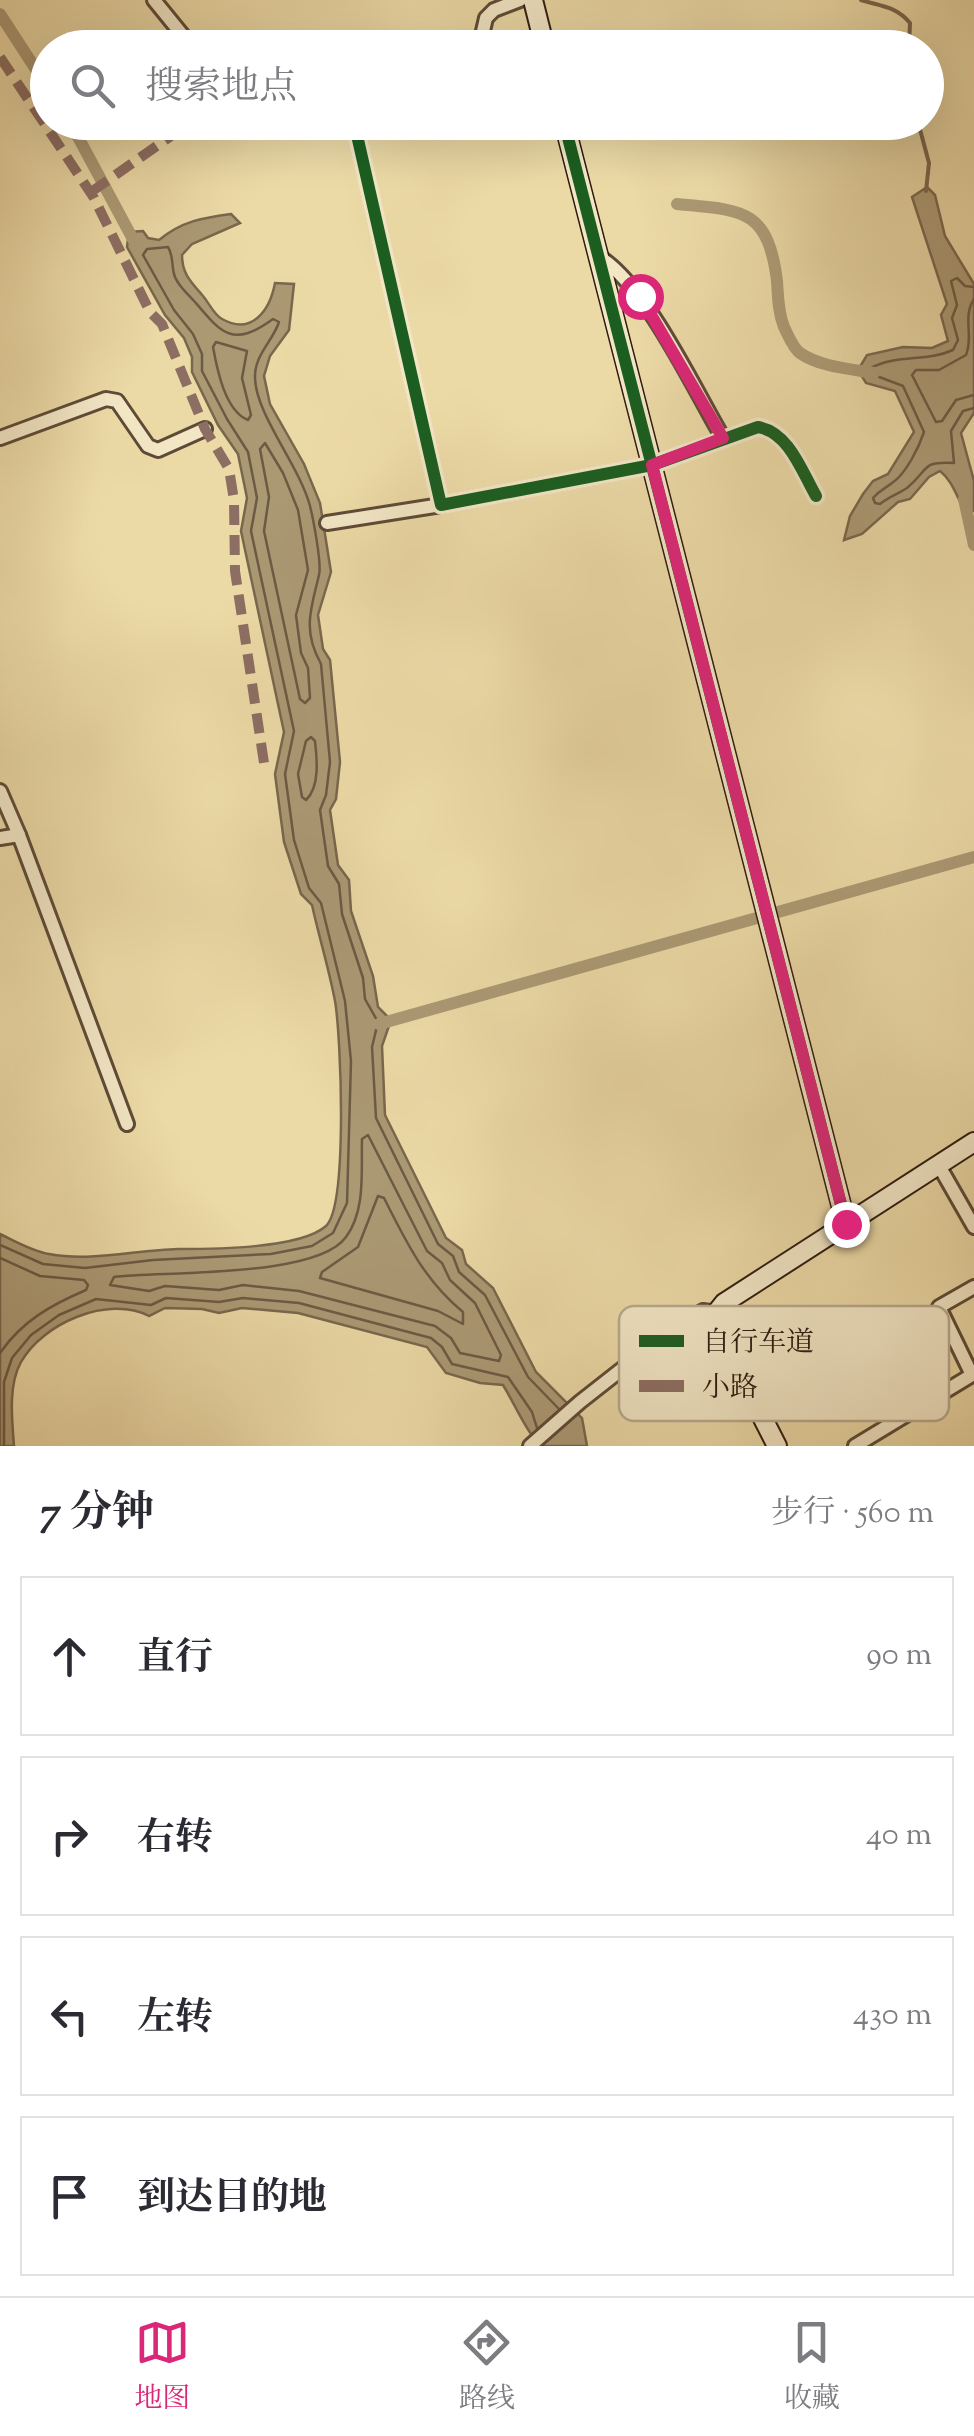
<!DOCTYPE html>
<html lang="zh">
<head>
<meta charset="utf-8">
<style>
	:root { --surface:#fff; --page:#f2f2f3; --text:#2b2b33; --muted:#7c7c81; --line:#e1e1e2; --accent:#db2777 }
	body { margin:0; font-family:"Sorts Mill Goudy","Noto Serif SC",serif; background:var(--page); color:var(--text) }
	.stop { position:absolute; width:30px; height:30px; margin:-22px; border:8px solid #db2777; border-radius:50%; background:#fff }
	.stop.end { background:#db2777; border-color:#fff; box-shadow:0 2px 10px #0008 }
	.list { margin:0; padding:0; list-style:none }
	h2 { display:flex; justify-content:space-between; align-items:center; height:130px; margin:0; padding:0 40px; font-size:42px }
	h2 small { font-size:32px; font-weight:400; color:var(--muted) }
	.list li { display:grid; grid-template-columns:65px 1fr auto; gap:30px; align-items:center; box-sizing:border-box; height:160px; margin:0 20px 20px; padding:0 20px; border:2px solid var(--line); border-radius:0px }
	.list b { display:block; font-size:38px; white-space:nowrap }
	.list em { font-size:32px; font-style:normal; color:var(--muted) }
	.icon { flex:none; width:55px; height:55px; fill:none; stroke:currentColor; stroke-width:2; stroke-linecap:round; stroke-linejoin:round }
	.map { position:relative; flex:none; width:974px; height:1446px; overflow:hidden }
	.search { position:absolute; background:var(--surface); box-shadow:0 10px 40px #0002; left:30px; right:30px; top:30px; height:110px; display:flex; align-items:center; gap:25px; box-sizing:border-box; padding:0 35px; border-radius:55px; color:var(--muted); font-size:38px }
	.sheet { height:850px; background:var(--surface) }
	nav { display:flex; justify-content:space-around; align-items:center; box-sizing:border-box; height:140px; border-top:2px solid var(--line); background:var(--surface); font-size:28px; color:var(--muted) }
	nav a { display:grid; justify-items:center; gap:5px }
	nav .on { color:var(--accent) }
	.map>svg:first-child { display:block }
</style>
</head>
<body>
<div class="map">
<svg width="974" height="1446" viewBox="0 0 974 1446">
	<rect width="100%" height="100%" fill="#ebd9a6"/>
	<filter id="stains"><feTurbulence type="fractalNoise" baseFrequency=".002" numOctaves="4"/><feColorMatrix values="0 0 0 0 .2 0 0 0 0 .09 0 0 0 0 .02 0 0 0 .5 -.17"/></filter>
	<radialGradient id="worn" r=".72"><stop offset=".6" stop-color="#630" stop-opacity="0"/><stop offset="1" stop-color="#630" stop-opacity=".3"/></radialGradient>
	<!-- water -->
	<g fill="#ab9974" stroke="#79674d" stroke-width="2.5">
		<path d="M927,187L935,195L945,236L974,284V413L961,433L974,481V510L968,515C957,500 954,482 940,471L929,477L910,499L898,502L862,534L844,540L850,516L863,494L873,481L888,474L914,432L895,391L866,383L858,370L867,355L903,347L932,348L948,341L941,315L947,304L912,197Z"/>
		<path d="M231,214L240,223L192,244L182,255C182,274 191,282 203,296C209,303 214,315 222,319C252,336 270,310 275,283L294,284L289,330L270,356L264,376L270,404L304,464L320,503L331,572L318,615L323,649L330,660L340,762L336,799L330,810L338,865L349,880L351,911L373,976L378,1007L391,1020L382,1046L385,1115L446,1238L462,1250L466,1264L493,1288L536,1372L582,1418L587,1446H540C524,1428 516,1406 503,1385L480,1383L446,1373L427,1347L298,1313L242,1308L219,1313L202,1309L165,1308L149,1316C108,1295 43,1323 21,1362C8,1385 12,1420 14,1446H0V1234C15,1241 32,1251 49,1254C92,1262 135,1250 178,1249C212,1249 300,1249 326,1226C348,1205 341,1036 335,1001C329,969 319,937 312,905L301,894L284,842L275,774L284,732L241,531L247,498L238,454L218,425L192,372V357L184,338L165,315L127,247L129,232L143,231L148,238L159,240C182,221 202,218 231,214Z"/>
	</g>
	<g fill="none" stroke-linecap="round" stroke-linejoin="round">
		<!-- shore -->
		<g stroke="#6d5a43" stroke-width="2.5">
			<path d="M974,287L965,286L957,278L951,281L957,305L952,318L958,340L953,350C927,362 897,354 871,368L874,375L903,386L924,432C919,447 906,474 892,483C886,488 880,490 873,498L875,503L880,504C890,496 898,494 907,488C930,469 920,461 954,463L951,431L963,411L974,408"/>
			<path d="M974,299C962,317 974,336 966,355L939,370H916L912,375L936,422L942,421L956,400L974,395"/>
			<path d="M216,342L247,351L242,378L251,415L248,420C225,411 217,369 213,347Z"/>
			<path d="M265,443L283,473L298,510L308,570L296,615L301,653L308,668L310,698L305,703L300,699L264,531L269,497L260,449Z"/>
			<path d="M311,737L315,741C317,759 320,787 306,800L302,797L298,774L306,741Z"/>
			<path d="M368,1135L427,1251L442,1263L450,1280L475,1303L501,1355L499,1361L460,1353L451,1338L435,1326L299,1291L243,1285L219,1290L165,1286L149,1291L110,1285L114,1277C164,1271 317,1278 346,1237C366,1210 361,1171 362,1139Z"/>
			<path d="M378,1196L384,1198C406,1242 425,1281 463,1312V1324L438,1311L320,1278L322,1272L358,1247Z"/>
			<path d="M0,1245L43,1264L85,1268L153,1260L271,1254L312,1246L333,1233L347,1203L351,1061L345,1001L321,903L309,888L294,840L285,774L294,731L251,531L257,498L248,452L227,419L202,371V354L193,334L174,310L143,255L147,249L168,247C174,256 171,267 175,277C179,287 188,294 195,302C222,334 233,348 273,319L279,322C273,341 254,355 255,378C256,415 299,465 310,506C313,518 322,564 319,575C311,609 302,630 321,664L330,762L326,795L320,810L328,866L339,884L342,914L363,978L365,999L378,1022L372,1047L376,1118L438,1244L453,1256L459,1272L485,1295L528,1377L559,1409"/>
			<path d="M0,1258L40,1276L84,1280L88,1285L86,1290C51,1305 22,1321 0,1353"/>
			<path d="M4,1446V1382L12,1358L31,1335L59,1315L96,1299L151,1305L166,1298L219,1302L243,1298L299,1303L431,1338L442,1347L452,1364L508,1377L532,1412L537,1428"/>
		</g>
		<!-- stream -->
		<g stroke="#79674d" stroke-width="4">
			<path d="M861,0C880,6 896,6 910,23L909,48"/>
			<path d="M918,122L929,163L926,191"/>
		</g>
		<!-- canal -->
		<g stroke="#ab9974" stroke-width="12">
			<path d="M0,14L48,88"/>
			<path d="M70,122L135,243"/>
			<path d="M677,204C742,210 768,208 777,281C778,296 778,312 784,327C788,335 793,348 800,353C820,367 851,369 874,373"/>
			<path d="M964,499L974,545"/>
			<path d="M379,1024L974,857"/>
		</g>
		<defs>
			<g id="street">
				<path d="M154,0L193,48"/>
				<path d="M473,48L480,44L486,18L494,10L520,0"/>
				<path d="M354,122L441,505L652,465L758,427C789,432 802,472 816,496"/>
				<path d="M565,128L588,122"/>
				<path d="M598,256C646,285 693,387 723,438"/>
				<path d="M0,438L106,399L117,401L148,446L158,450L205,429"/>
				<path d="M327,523L441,505"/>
				<path d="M0,791L19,835"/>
				<path d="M0,838L19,835L127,1124"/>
				<path d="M938,1164L974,1227"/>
				<path d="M530,1446L580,1402L678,1325L703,1311L716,1313"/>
				<path d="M855,1446L972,1375L939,1307L974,1287"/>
			</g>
			<g id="secondary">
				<path d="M533,0L545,48"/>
				<path d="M564,122L846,1224"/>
				<path d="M777,1446L721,1336L716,1313L724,1303L974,1142"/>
			</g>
		</defs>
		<!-- street casing -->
		<use href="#street" stroke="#5e4b37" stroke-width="18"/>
		<!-- secondary casing -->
		<use href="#secondary" stroke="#2f1c12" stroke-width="22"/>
		<!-- street -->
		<use href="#street" stroke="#f2e6c5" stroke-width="12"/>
		<!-- secondary -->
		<use href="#secondary" stroke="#f2e6c5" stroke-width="18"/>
		<!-- quiet -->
		<g stroke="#8d6e63" stroke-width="10" stroke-dasharray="20 10" stroke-linecap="butt">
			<path d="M0,57L94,198L150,312L162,324L205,429L229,469L234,500L235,571L264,763"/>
			<path d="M91,192L191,122"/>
		</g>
		<defs>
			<g id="cycleway">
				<path d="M354,122L441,505L652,465L758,427C789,432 802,472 816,496"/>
				<path d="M564,122L846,1224"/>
			</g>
		</defs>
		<!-- cycleway casing -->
		<use href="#cycleway" stroke="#f2e6c5" stroke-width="19"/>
		<!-- cycleway -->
		<use href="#cycleway" stroke="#1b5e20" stroke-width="12"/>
	</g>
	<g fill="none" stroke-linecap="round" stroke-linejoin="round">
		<!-- route -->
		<path stroke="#db2777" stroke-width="12" d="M640,296L723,438L652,465L846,1224"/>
	</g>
	<!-- legend -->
	<rect x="619" y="1306" width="330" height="115" rx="15" fill="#f2e6c5" stroke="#b8a98f" stroke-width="2.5"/>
	<rect x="639" y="1335" width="45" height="12" fill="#1b5e20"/>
	<rect x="639" y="1380" width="45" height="12" fill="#8d6e63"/>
	<g font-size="28" fill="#2f1c12">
		<text x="702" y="1351">自行车道</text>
		<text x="702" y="1396">小路</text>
	</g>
	<rect width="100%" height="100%" filter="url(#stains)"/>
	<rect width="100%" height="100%" fill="url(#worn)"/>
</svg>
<div class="stop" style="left:640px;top:296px"></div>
<div class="stop end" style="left:846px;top:1224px"></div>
<div class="search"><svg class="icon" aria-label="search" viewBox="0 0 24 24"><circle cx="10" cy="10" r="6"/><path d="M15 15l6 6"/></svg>搜索地点</div>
</div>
<section class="sheet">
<h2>7 分钟<small>步行 · 560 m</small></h2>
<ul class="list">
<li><svg class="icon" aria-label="ahead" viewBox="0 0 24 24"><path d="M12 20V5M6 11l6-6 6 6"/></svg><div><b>直行</b></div><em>90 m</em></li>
<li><svg class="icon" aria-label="right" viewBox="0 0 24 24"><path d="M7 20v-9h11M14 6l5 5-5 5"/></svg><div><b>右转</b></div><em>40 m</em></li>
<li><svg class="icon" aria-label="left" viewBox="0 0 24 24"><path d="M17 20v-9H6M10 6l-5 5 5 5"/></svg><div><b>左转</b></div><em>430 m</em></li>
<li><svg class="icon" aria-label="arrive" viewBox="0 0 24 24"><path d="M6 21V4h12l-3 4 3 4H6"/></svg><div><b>到达目的地</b></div></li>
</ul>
</section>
<nav>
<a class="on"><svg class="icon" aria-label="map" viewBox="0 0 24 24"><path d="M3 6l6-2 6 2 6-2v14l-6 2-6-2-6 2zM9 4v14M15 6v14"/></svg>地图</a>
<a><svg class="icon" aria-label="directions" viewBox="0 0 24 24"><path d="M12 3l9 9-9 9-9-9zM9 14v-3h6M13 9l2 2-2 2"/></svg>路线</a>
<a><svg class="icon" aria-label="saved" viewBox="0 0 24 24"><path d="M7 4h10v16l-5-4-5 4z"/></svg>收藏</a>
</nav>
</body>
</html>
